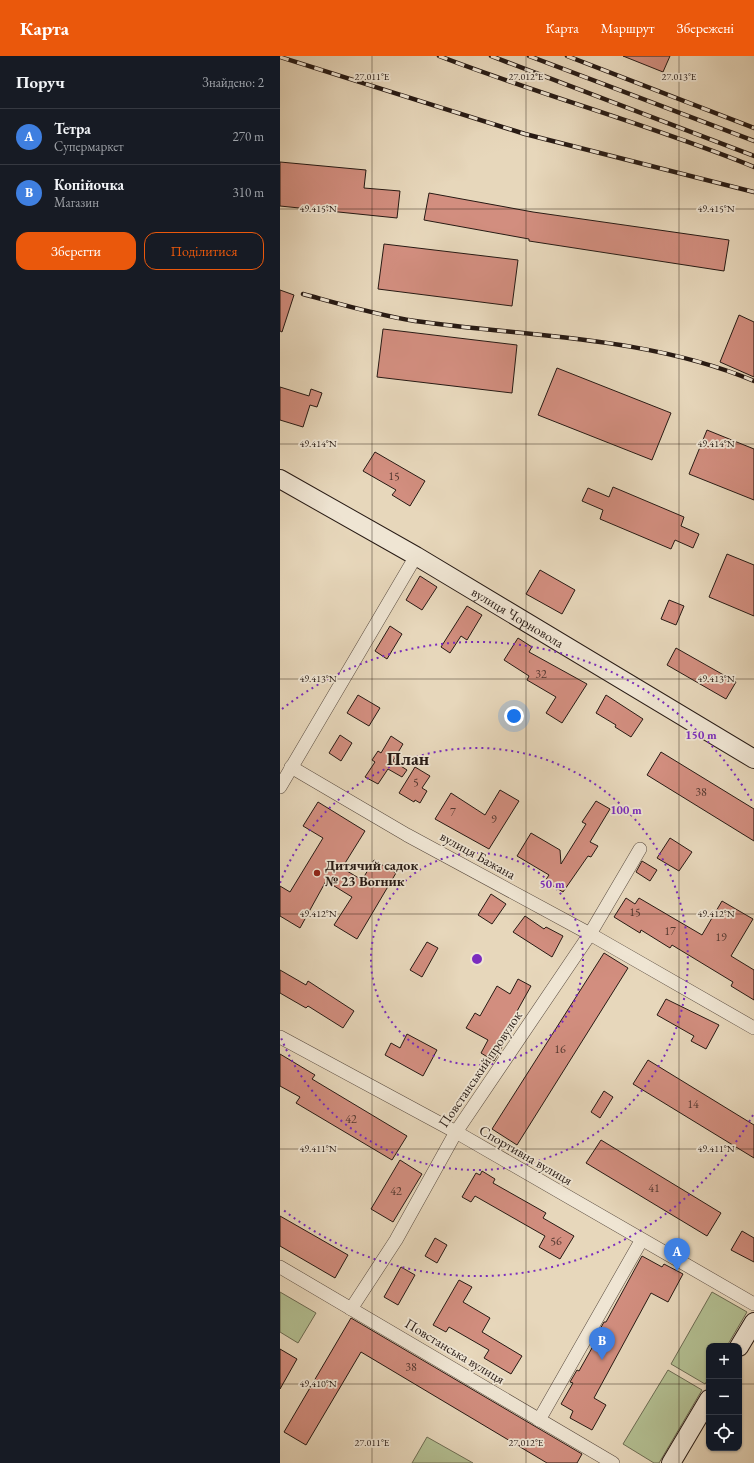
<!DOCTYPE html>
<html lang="uk">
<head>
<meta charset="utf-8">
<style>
	:root { --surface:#171b24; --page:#20242c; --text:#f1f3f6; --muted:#9ea1a6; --line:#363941; --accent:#ea580c }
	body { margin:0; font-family:"EB Garamond",serif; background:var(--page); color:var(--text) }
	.controls { position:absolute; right:12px; bottom:12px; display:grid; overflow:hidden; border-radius:8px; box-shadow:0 1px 3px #0004 }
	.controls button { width:36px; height:36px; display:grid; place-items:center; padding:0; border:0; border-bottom:1px solid var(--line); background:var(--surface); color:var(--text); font:20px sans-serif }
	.you { position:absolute; left:234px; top:660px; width:14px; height:14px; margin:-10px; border:3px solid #fff; border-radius:50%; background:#1a73e8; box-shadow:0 0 0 6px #1a73e833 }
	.badge { display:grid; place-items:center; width:26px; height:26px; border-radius:50%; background:var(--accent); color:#fff; font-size:13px; font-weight:700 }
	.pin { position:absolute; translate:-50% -33px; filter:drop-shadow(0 1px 2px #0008) }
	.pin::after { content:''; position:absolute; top:21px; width:14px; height:12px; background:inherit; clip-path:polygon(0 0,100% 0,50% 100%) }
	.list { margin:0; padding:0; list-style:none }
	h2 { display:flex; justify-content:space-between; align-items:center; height:52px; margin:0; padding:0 16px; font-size:17px }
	h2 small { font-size:13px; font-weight:400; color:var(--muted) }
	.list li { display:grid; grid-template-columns:26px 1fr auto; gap:12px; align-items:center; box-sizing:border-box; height:56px; padding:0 16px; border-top:1px solid var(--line) }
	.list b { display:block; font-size:15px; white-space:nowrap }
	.list p { margin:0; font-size:13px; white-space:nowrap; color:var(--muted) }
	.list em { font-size:13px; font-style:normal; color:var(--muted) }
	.actions { display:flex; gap:8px; padding:12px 16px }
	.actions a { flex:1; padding:9px 0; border:1px solid var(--accent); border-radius:12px; text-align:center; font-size:14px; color:var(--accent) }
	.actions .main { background:var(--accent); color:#fff }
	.icon { flex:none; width:22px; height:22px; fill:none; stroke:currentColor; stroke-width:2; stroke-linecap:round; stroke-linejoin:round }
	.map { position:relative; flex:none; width:474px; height:1407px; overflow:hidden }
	header { display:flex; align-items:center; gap:24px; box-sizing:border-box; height:56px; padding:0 20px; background:var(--accent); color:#fff }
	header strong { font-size:19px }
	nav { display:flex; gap:22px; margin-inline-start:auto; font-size:14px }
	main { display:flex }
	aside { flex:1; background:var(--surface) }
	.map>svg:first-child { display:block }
</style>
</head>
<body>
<header>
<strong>Карта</strong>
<nav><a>Карта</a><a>Маршрут</a><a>Збережені</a></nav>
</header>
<main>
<aside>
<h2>Поруч<small>Знайдено: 2</small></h2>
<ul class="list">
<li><span class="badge" style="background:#3f7fe0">A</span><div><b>Тетра</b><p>Супермаркет</p></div><em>270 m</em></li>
<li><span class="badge" style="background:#3f7fe0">B</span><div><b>Копійочка</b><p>Магазин</p></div><em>310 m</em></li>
</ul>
<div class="actions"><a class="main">Зберегти</a><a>Поділитися</a></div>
</aside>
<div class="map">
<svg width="474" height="1407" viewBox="0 0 474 1407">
	<rect width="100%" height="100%" fill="#e7d7bb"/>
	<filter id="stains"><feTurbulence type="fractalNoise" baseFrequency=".005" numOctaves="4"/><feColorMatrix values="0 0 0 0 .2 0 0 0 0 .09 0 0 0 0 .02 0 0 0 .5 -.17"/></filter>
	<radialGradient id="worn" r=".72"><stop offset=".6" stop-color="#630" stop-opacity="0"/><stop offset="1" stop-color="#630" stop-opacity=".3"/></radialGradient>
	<!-- green -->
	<g fill="#b3bf92" stroke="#6d6c53">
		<path d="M0,1236L36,1257L18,1287L0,1276Z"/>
		<path d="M432,1236L467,1256L447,1290H429V1322L425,1328L391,1308Z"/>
		<path d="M388,1314L422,1334L379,1407H374L343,1388Z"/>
		<path d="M147,1381L193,1407H132Z"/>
	</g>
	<!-- building -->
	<g fill="#d28e7f" stroke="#271a14">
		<path d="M343,0H390L383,16Z"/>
		<path d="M0,106L86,114L84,132L120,135L117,162L0,150Z"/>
		<path d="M149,137L253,156L449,184L444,215L249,185V183L144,164Z"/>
		<path d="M104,188L238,204L232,250L98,233Z"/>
		<path d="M0,234L14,239L2,276L0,275Z"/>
		<path d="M459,259L474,266V321L440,306Z"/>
		<path d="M103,273L237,289L232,337L97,321Z"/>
		<path d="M277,312L391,357L372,404L258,359Z"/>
		<path d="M0,331L29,340L31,333L42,337L37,351L30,349L23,371L0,364Z"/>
		<path d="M427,374L474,393V444L409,418Z"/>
		<path d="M95,396L145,425L130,450L112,439L116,434L83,415Z"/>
		<path d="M333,431L404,461L401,470L419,478L413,492L395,484L391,493L320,463L323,454L302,445L308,432L329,441Z"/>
		<path d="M447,498L474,509V560L429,541Z"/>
		<path d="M260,514L295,534L282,558L246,538Z"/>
		<path d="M140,520L157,531L142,554L126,544Z"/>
		<path d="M389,544L404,550L396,569L381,563Z"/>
		<path d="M187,550L202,559L187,584L181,580L170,597L161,591Z"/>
		<path d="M110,570L122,578L107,603L95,595Z"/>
		<path d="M238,582L252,591L249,596L307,628L282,667L266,657L276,641L247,624L249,620L224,604Z"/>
		<path d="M396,592L456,626L446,643L387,609Z"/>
		<path d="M78,639L100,652L89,670L67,657Z"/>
		<path d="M326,639L363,663L351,681L335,671L336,669L316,657Z"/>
		<path d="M60,679L72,687L61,705L49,697Z"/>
		<path d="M111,680L123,688L113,705L127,714L122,721L108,713L98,728L85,721L95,706L92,704L98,695L101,697Z"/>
		<path d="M381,696L474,753V785L367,719Z"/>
		<path d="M135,711L150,720L142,732L147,735L140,747L135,744L134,746L119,737Z"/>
		<path d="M220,734L239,745L209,793L155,763L171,737L205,759Z"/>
		<path d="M316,745L330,753L310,786L318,790L311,801L308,800L283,836L265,825L269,819L237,800L251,777L280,794L281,808L306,768L302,766Z"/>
		<path d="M38,746L85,775L62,812L82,824L94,804L116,817L77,883L54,869L72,841L46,825L20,872L0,860V830L10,836L43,782L23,770Z"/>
		<path d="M390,782L412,796L399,815L377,802Z"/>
		<path d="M362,805L377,814L370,825L356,816Z"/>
		<path d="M211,838L226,848L212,868L198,859Z"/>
		<path d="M346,842L355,848L359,842L422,879L442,845L473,863L451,900L474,914V944L451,930L453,926L392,889L390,892L361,874L360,877L334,861Z"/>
		<path d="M245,860L264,873L266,871L283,880L272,901L233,876Z"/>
		<path d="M147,886L158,892L142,921L130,914Z"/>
		<path d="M324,897L348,912L237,1089L212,1073Z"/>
		<path d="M0,914L26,929L28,925L74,955L63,972L28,950L26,952L0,937Z"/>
		<path d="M238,923L251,930L226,975L230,977L214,1005L201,997L208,984L186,972L195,957L200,960L217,930L230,938Z"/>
		<path d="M386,943L439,969L426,993L411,985L414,980L377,959Z"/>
		<path d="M127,978L157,994L143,1020L105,999L111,987L120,992Z"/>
		<path d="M0,998L35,1019L32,1023L127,1080L112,1104L16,1047L20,1041L0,1030Z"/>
		<path d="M368,1004L474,1069V1102L353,1028Z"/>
		<path d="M324,1035L333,1041L320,1062L311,1056Z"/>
		<path d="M321,1084L441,1157L427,1180L306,1107Z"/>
		<path d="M120,1104L142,1118L113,1166L91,1153Z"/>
		<path d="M202,1115L215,1123L213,1127L266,1157L263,1162L294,1180L280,1203L259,1191L265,1180L195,1140L191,1146L182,1141L196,1117L200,1119Z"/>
		<path d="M0,1160L68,1199L55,1222L0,1190Z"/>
		<path d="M462,1175L474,1182V1206L451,1194Z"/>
		<path d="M155,1182L167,1189L157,1207L145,1200Z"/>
		<path d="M362,1200L382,1211L384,1208L403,1218L388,1246L371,1237L314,1342L326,1349L312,1374L290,1362L293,1355L281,1348L293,1327L290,1326L297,1314L299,1315L321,1276L319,1275L324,1266H326Z"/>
		<path d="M121,1211L135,1219L118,1249L104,1241Z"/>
		<path d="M179,1224L192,1231L183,1246L210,1262L202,1276L242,1300L231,1318L204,1302L209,1294L169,1271L166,1276L153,1269Z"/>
		<path d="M71,1262L302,1398L297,1407H267L81,1296L26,1389L4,1376Z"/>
		<path d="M0,1293L17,1303L0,1333Z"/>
	</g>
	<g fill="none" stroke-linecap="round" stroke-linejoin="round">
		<defs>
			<g id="street">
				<path d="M11,711L127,779L310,878L474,972"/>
				<path d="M0,731L136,500"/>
				<path d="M0,981L176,1076L474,1248"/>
				<path d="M0,1211L333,1407"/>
				<path d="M71,1253L116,1184L176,1076L310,878L360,793"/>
				<path d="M259,1364L361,1185"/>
			</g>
			<g id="secondary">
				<path id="s1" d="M0,423L136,500L474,703"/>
				<path d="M459,1291L474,1266"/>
				<path d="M391,1407L429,1343"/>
			</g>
		</defs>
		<!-- street casing -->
		<use href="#street" stroke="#57493e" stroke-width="14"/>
		<!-- secondary casing -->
		<use href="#secondary" stroke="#271a14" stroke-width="20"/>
		<!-- street -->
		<use href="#street" stroke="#efe5d3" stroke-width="13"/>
		<!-- secondary -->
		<use href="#secondary" stroke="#efe5d3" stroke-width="18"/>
		<defs>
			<g id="rail">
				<path d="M159,0C263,40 371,69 474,111"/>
				<path d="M211,0L474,100"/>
				<path d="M249,0L474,85"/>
				<path d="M287,0L474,72"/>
				<path d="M0,1L245,78L474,136"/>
				<path d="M23,238C60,248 97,259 135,265C248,281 367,280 474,325"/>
			</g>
		</defs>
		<!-- rail casing -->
		<use href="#rail" stroke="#271a14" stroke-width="4.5"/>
		<!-- rail -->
		<use href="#rail" stroke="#efe5d3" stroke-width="3" stroke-dasharray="9" stroke-linecap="butt"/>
	</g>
	<!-- ticks -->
	<path fill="none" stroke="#271a14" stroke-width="1" stroke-opacity="0.45" d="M92,0V1407M246,0V1407M399,0V1407M0,153H474M0,388H474M0,623H474M0,858H474M0,1093H474M0,1328H429M459,1328H474"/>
	<!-- distance rings -->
	<g fill="none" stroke="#7b2cbf" stroke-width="2" stroke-dasharray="2 4">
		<circle cx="197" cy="903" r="106"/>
		<path d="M0 827A211 211 0 1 1 0 979"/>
		<path d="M473 1059A317 317 0 0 1 2 1153M2 653A317 317 0 0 1 473 747"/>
	</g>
	<!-- markers -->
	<circle fill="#8f2418" stroke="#efe5d3" stroke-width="1.5" cx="37" cy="817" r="4"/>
	<g text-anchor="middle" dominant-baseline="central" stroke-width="3.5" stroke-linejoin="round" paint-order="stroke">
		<!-- number labels -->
		<g font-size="12" fill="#52372f">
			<text x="114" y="420">15</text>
			<text x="261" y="618">32</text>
			<text x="136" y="726">5</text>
			<text x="421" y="736">38</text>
			<text x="173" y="756">7</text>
			<text x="214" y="763">9</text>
			<text x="355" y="856">15</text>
			<text x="390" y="875">17</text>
			<text x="441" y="881">19</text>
			<text x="280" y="993">16</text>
			<text x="413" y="1048">14</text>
			<text x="71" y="1063">42</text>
			<text x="374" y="1132">41</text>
			<text x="116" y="1135">42</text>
			<text x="276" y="1185">56</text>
			<text x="131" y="1311">38</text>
		</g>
		<!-- street labels -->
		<g font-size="14" fill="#271a14" stroke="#efe5d3">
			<text stroke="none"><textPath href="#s1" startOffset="275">вулиця Чорновола</textPath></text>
			<text transform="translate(198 799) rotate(29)">вулиця Бажана</text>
			<text transform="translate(200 1013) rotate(-56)">Повстанський провулок</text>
			<text transform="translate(246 1099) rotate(30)">Спортивна вулиця</text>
			<text transform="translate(175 1295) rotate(31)">Повстанська вулиця</text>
		</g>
		<!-- poi labels -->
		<g font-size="14" font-weight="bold" fill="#271a14" stroke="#efe5d3" text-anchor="start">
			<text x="45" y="809">Дитячий садок<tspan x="45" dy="16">№ 23 Вогник</tspan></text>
		</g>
		<!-- district labels -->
		<g font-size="18" font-weight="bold" fill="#271a14" stroke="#efe5d3">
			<text x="128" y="702">План</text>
		</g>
	</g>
	<g font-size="10" text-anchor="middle" fill="#271a14" stroke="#efe5d3" stroke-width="3.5" stroke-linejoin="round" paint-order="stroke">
		<text x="92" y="24">27.011°E</text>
		<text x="246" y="24">27.012°E</text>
		<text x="399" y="24">27.013°E</text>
		<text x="38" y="156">49.415°N</text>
		<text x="436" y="156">49.415°N</text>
		<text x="38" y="391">49.414°N</text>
		<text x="436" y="391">49.414°N</text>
		<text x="38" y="626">49.413°N</text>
		<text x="436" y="626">49.413°N</text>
		<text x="38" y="861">49.412°N</text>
		<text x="436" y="861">49.412°N</text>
		<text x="38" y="1096">49.411°N</text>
		<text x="436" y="1096">49.411°N</text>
		<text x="38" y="1331">49.410°N</text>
		<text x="92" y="1390">27.011°E</text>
		<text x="246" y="1390">27.012°E</text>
	</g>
	<circle cx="197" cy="903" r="6" fill="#7b2cbf" stroke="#efe5d3" stroke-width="2"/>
	<g font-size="12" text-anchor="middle" font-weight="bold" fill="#7b2cbf" stroke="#efe5d3" stroke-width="3.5" stroke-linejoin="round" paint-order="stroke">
		<text x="421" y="683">150 m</text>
		<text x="346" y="758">100 m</text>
		<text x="272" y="832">50 m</text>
	</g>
	<rect width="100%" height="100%" filter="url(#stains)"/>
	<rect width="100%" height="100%" fill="url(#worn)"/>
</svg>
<div class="controls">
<button>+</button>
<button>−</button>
<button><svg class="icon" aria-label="locate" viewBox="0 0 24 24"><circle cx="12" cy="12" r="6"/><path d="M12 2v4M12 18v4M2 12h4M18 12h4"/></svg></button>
</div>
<div class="you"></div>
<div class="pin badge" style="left:397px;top:1215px;background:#3f7fe0">A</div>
<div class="pin badge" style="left:322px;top:1304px;background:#3f7fe0">B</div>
</div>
</main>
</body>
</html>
